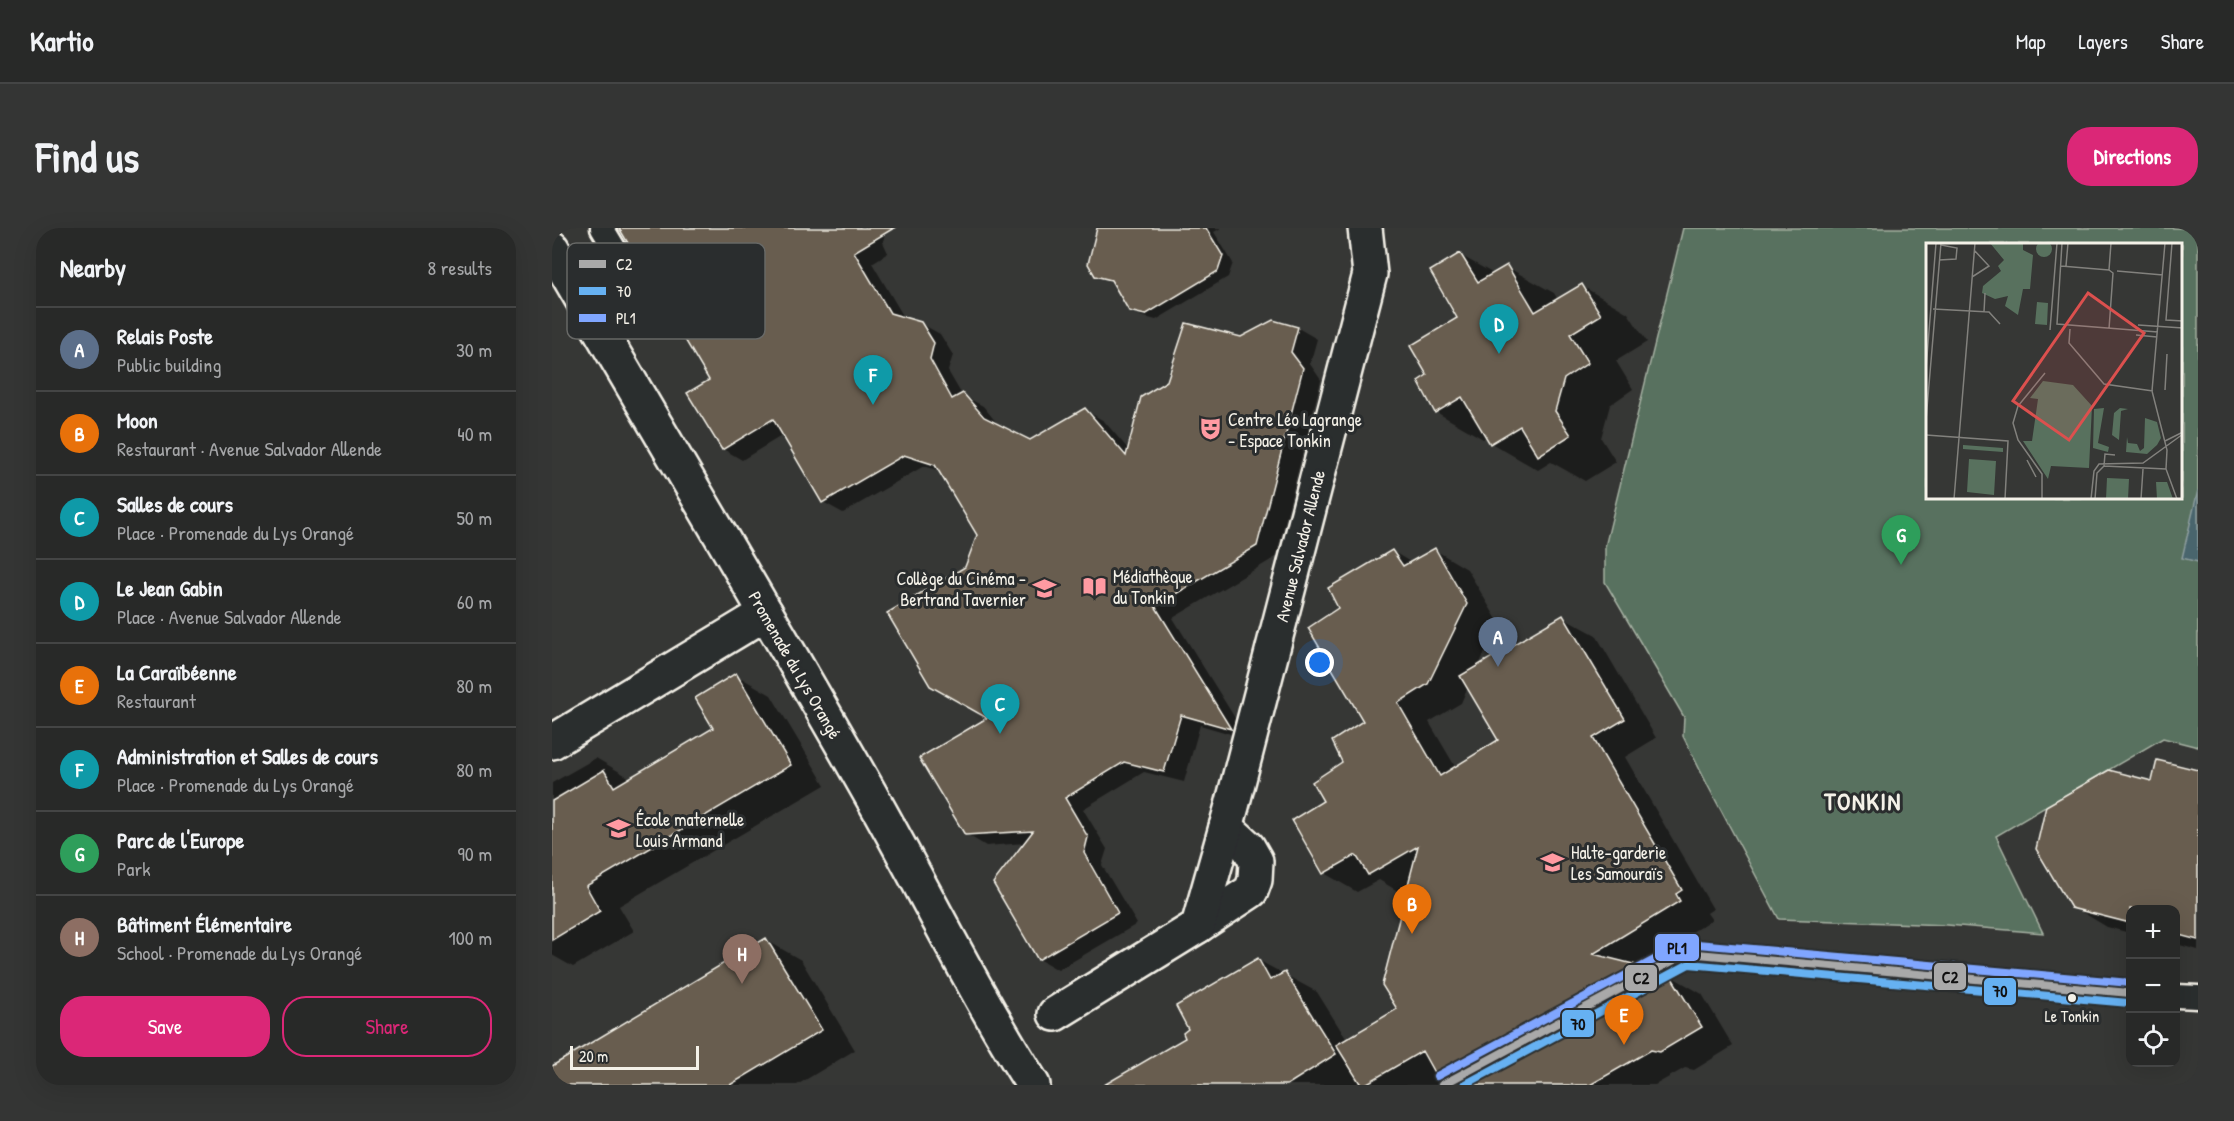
<!DOCTYPE html>
<html lang="en">
<head>
<meta charset="utf-8">
<style>
	:root { --surface:#282928; --page:#343534; --text:#f1f3f6; --muted:#a5a6a8; --line:#444545; --accent:#db2777 }
	body { margin:0; font-family:"Patrick Hand",sans-serif; background:var(--page); color:var(--text) }
	.controls { position:absolute; right:18px; bottom:18px; display:grid; overflow:hidden; border-radius:12px; box-shadow:0 6px 24px #0002 }
	.controls button { width:54px; height:54px; display:grid; place-items:center; padding:0; border:0; border-bottom:2px solid var(--line); background:var(--surface); color:var(--text); font:30px sans-serif }
	.scale { position:absolute; left:18px; bottom:15px; width:129px; box-sizing:border-box; padding-left:6px; border:3px solid #f4f1e8; border-top:0; font-size:16px; line-height:21px; white-space:nowrap; color:#f4f1e8; -webkit-text-stroke:4px #2a2d2e; paint-order:stroke }
	.you { position:absolute; left:768px; top:435px; width:21px; height:21px; margin:-15px; border:4px solid #fff; border-radius:50%; background:#1a73e8; box-shadow:0 0 0 9px #1a73e833 }
	.badge { display:grid; place-items:center; width:39px; height:39px; border-radius:50%; background:var(--accent); color:#fff; font-size:20px; font-weight:700 }
	.pin { position:absolute; translate:-50% -50px; filter:drop-shadow(0 2px 3px #0008) }
	.pin::after { content:''; position:absolute; top:32px; width:21px; height:18px; background:inherit; clip-path:polygon(0 0,100% 0,50% 100%) }
	.list { margin:0; padding:0; list-style:none }
	h2 { display:flex; justify-content:space-between; align-items:center; height:78px; margin:0; padding:0 24px; font-size:26px }
	h2 small { font-size:20px; font-weight:400; color:var(--muted) }
	.list li { display:grid; grid-template-columns:39px 1fr auto; gap:18px; align-items:center; box-sizing:border-box; height:84px; padding:0 24px; border-top:2px solid var(--line) }
	.list b { display:block; font-size:22px; white-space:nowrap }
	.list p { margin:0; font-size:20px; white-space:nowrap; color:var(--muted) }
	.list em { font-size:20px; font-style:normal; color:var(--muted) }
	.actions { display:flex; gap:12px; padding:18px 24px }
	.actions a { flex:1; padding:14px 0; border:2px solid var(--accent); border-radius:24px; text-align:center; font-size:21px; color:var(--accent) }
	.actions .main { background:var(--accent); color:#fff }
	.icon { flex:none; width:33px; height:33px; fill:none; stroke:currentColor; stroke-width:2; stroke-linecap:round; stroke-linejoin:round }
	.map { position:relative; flex:none; width:1646px; height:857px; overflow:hidden; border-radius:24px }
	header { display:flex; align-items:center; gap:36px; box-sizing:border-box; height:84px; padding:0 30px; background:var(--surface); border-bottom:2px solid var(--line) }
	header strong { font-size:28px }
	nav { display:flex; gap:33px; margin-inline-start:auto; font-size:21px }
	.intro { display:flex; align-items:center; justify-content:space-between; box-sizing:border-box; height:144px; padding:0 36px }
	h1 { margin:0; font-size:42px }
	.button { padding:15px 27px; border-radius:24px; background:var(--accent); color:#fff; font-size:21px; font-weight:700 }
	main { display:flex; gap:36px; padding:0 36px }
	aside { flex:1; background:var(--surface); border-radius:24px; box-shadow:0 6px 24px #0002 }
	.map>svg:first-child { display:block }
</style>
</head>
<body>
<header>
<strong>Kartio</strong>
<nav><a>Map</a><a>Layers</a><a>Share</a></nav>
</header>
<div class="intro"><h1>Find us</h1><a class="button">Directions</a></div>
<main>
<aside>
<h2>Nearby<small>8 results</small></h2>
<ul class="list">
<li><span class="badge" style="background:#5c6f8a">A</span><div><b>Relais Poste</b><p>Public building</p></div><em>30 m</em></li>
<li><span class="badge" style="background:#e8710a">B</span><div><b>Moon</b><p>Restaurant · Avenue Salvador Allende</p></div><em>40 m</em></li>
<li><span class="badge" style="background:#0f9aa8">C</span><div><b>Salles de cours</b><p>Place · Promenade du Lys Orangé</p></div><em>50 m</em></li>
<li><span class="badge" style="background:#0f9aa8">D</span><div><b>Le Jean Gabin</b><p>Place · Avenue Salvador Allende</p></div><em>60 m</em></li>
<li><span class="badge" style="background:#e8710a">E</span><div><b>La Caraïbéenne</b><p>Restaurant</p></div><em>80 m</em></li>
<li><span class="badge" style="background:#0f9aa8">F</span><div><b>Administration et Salles de cours</b><p>Place · Promenade du Lys Orangé</p></div><em>80 m</em></li>
<li><span class="badge" style="background:#2e9e5b">G</span><div><b>Parc de l'Europe</b><p>Park</p></div><em>90 m</em></li>
<li><span class="badge" style="background:#8d6e63">H</span><div><b>Bâtiment Élémentaire</b><p>School · Promenade du Lys Orangé</p></div><em>100 m</em></li>
</ul>
<div class="actions"><a class="main">Save</a><a>Share</a></div>
</aside>
<div class="map">
<svg width="1646" height="857" viewBox="0 0 1646 857">
	<rect width="100%" height="100%" fill="#363735"/>
	<filter id="ink" filterUnits="userSpaceOnUse"><feTurbulence type="fractalNoise" baseFrequency=".0167" numOctaves="2"/><feDisplacementMap in="SourceGraphic" scale="12" xChannelSelector="R" yChannelSelector="G"/><feConvolveMatrix kernelMatrix="1 2 1 2 8 2 1 2 1" color-interpolation-filters="sRGB"/></filter>
	<g filter="url(#ink)">
		<!-- green -->
		<path fill="#58715e" stroke="#a6b1a3" stroke-width="1.5" fill-rule="evenodd" d="M1131,0H1646V519L1611,510L1444,608L1491,705L1395,697L1227,691L1156,558L1131,508L1132,489L1053,354V319ZM1376,16H1630V270H1376Z"/>
		<!-- water -->
		<path fill="#49656d" stroke="#8d9d9e" stroke-width="1.5" d="M1646,262V334L1630,330Z"/>
		<!-- shadow -->
		<g fill="#0007" fill-rule="evenodd">
			<path d="M68,0H334L331,14L336,25L320,35L353,91L368,95L388,106L401,127L396,143L410,167L431,178L449,200L478,214L533,182L552,193L577,222L689,111L746,100L765,111L758,136L769,152L724,329L621,390L696,511L648,497L632,554L592,544L531,581L555,621L550,637L585,696L506,742L487,731L474,615L434,618L414,606L437,490L414,340L426,307L388,243L372,238L291,285L271,274L231,207L190,232L171,221L159,152Z"/>
			<path d="M543,0H669L662,4L681,35L676,49L604,92L589,88L578,82L563,55L544,47L546,4Z"/>
			<path d="M908,27L942,46L955,39L1002,65L1006,72L1030,58L1076,85L1095,114L1064,133L1081,161L1058,177L1049,210L1064,234L1033,253L999,234L986,242L939,215L935,208L931,211L884,184L877,148L907,91Z"/>
			<path d="M883,322L915,341L947,395L926,439L1011,389L1044,407L1104,510L1073,529L1161,681L1155,685L1160,692L1083,738L1117,747L1150,766L1181,818L1142,842L1133,840L1103,857H563L635,810L706,732L765,764L795,812L847,781L857,661L849,665L827,652L805,664L772,645L773,573L813,493L788,381L840,323L860,335ZM916,459L948,513L904,540L877,494L909,475Z"/>
			<path d="M184,447L219,467L273,557L67,678L82,703L21,739L0,727V555L44,530L78,550L163,501Z"/>
			<path d="M1646,544V722L1624,716V682H1578V705L1555,699L1520,678L1601,554Z"/>
			<path d="M214,712L249,732L303,822L245,857H0V840Z"/>
		</g>
		<!-- building -->
		<g fill="#685d4f" stroke="#f4f1e8" stroke-width="1.5">
			<path d="M67,0H342L302,24L338,85L369,94L382,115L378,131L400,171L411,165L432,189L478,212L533,180L574,228L589,169L615,153L634,95L689,109L721,92L746,99L739,124L751,140L705,318L603,378L679,501L629,487L612,544L572,534L513,570L536,609L532,625L566,685L486,732L441,655L481,603L413,607L367,530L435,490L378,458L335,385L413,339L425,307L383,237L352,227L270,275L221,191L170,222L135,165L157,152Z"/>
			<path d="M545,0H654L671,28L666,43L593,87L577,83L559,52L543,48L536,36Z"/>
			<path d="M908,25L926,54L955,37L983,84L1030,56L1049,87L1018,106L1036,135L1012,151L1003,183L1019,207L986,228L968,198L938,216L910,169L883,185L866,153L875,147L858,118L905,90L878,43Z"/>
			<path d="M883,320L915,376L876,456L846,475L888,548L946,512L908,448L1011,387L1073,491L1041,510L1130,662L1124,666L1128,673L1041,726L1117,745L1150,799L1108,824L1099,822L1038,857H889L870,823L812,857H809L784,817L845,781L830,757L866,618L816,647L804,627L771,646L740,592L771,573L760,554L790,534L780,513L811,493L756,400L786,380L776,360L840,322L851,338Z"/>
			<path d="M184,445L239,537L34,658L48,683L0,712V573L52,542L62,559L161,500L143,470Z"/>
			<path d="M1605,532L1646,542V712L1623,706V681H1578V695L1519,680L1484,621L1494,578L1557,542L1600,553Z"/>
			<path d="M214,710L270,802L178,857H0V838Z"/>
			<path d="M706,730L718,752L733,744L784,826L735,857H552L633,810L631,805L636,801L624,778Z"/>
		</g>
		<g fill="none" stroke-linecap="round" stroke-linejoin="round">
			<defs>
				<g id="lane">
					<path d="M50,0L85,58"/>
					<path d="M1135,725L1578,765"/>
					<path d="M1624,768L1646,769"/>
				</g>
				<g id="street">
					<path d="M0,20C108,206 219,390 325,578C377,671 424,767 481,857"/>
					<path d="M0,514L214,385"/>
					<path d="M646,698L699,663L703,652L704,633L696,619L674,599"/>
					<path d="M503,786L646,698L680,578L818,46L813,0"/>
				</g>
			</defs>
			<!-- lane casing -->
			<use href="#lane" stroke="#f4f1e8" stroke-width="27"/>
			<!-- street casing -->
			<use href="#street" stroke="#f4f1e8" stroke-width="38"/>
			<!-- lane -->
			<use href="#lane" stroke="#2a2d2e" stroke-width="22"/>
			<!-- street -->
			<use href="#street" stroke="#2a2d2e" stroke-width="33"/>
			<defs>
				<path id="bus-1" d="M890,857L1135,725L1578,765"/>
				<path id="bus-2" d="M912,857L1137,736L1577,775"/>
				<path id="bus-3" d="M885,848L1134,715L1578,755"/>
			</defs>
			<!-- bus-1 casing -->
			<use href="#bus-1" stroke="#2a2d2e" stroke-width="12"/>
			<!-- bus-2 casing -->
			<use href="#bus-2" stroke="#2a2d2e" stroke-width="12"/>
			<!-- bus-3 casing -->
			<use href="#bus-3" stroke="#2a2d2e" stroke-width="12"/>
			<!-- bus-1 -->
			<use href="#bus-1" stroke="#a9a9a9" stroke-width="8"/>
			<!-- bus-2 -->
			<use href="#bus-2" stroke="#66b1f2" stroke-width="8"/>
			<!-- bus-3 -->
			<use href="#bus-3" stroke="#80a6ff" stroke-width="8"/>
		</g>
	</g>
	<!-- icons -->
	<defs>
		<symbol id="theatre-bare" viewBox="-9 -9 18 18"><path d="M-5-5.5Q0-4 5-5.5V0Q5 5 0 6Q-5 5-5 0ZM-3.3-2.5H-1v1.5H-3.3ZM1-2.5H3.3v1.5H1ZM-2.8 1Q0 5.5 2.8 1Z" fill="#ff9aa2" stroke="#2a2d2e" stroke-width="2.5" paint-order="stroke"/></symbol>
		<symbol id="library-bare" viewBox="-9 -9 18 18"><path d="M-6-4Q-3-5.5-.7-3.5V5Q-3 3-6 4ZM6-4Q3-5.5 .7-3.5V5Q3 3 6 4Z" fill="#ff9aa2" stroke="#2a2d2e" stroke-width="2.5" paint-order="stroke"/></symbol>
		<symbol id="school-bare" viewBox="-9 -9 18 18"><path d="M0-5L7-2L0 1L-7-2ZM-4 1L0 2.5L4 1V4Q0 6-4 4Z" fill="#ff9aa2" stroke="#2a2d2e" stroke-width="2.5" paint-order="stroke"/></symbol>
	</defs>
	<g fill-rule="evenodd">
		<use href="#theatre-bare" x="642" y="184" width="33" height="33"/>
		<use href="#library-bare" x="526" y="342" width="33" height="33"/>
		<use href="#school-bare" x="476" y="344" width="33" height="33"/>
		<use href="#school-bare" x="50" y="584" width="33" height="33"/>
		<use href="#school-bare" x="984" y="618" width="33" height="33"/>
	</g>
	<!-- markers -->
	<circle fill="#f4f1e8" stroke="#2a2d2e" stroke-width="2" cx="1520" cy="770" r="5"/>
	<g text-anchor="middle" dominant-baseline="central" stroke-width="6" stroke-linejoin="round" paint-order="stroke">
		<!-- bus labels -->
		<g font-size="16" fill="#f4f1e8" stroke="#2a2d2e">
			<text x="1520" y="788">Le Tonkin</text>
		</g>
		<!-- poi labels -->
		<g font-size="18" fill="#f4f1e8" stroke="#2a2d2e" text-anchor="start">
			<text x="676" y="191">Centre Léo Lagrange<tspan x="676" dy="21">- Espace Tonkin</tspan></text>
			<text x="561" y="348">Médiathèque<tspan x="561" dy="21">du Tonkin</tspan></text>
			<text x="474" y="350" text-anchor="end">Collège du Cinéma -<tspan x="474" dy="21">Bertrand Tavernier</tspan></text>
			<text x="84" y="591">École maternelle<tspan x="84" dy="21">Louis Armand</tspan></text>
			<text x="1019" y="624">Halte-garderie<tspan x="1019" dy="21">Les Samouraïs</tspan></text>
		</g>
		<!-- street labels -->
		<g font-size="18" fill="#f4f1e8" stroke="#2a2d2e">
			<text transform="translate(748 318) rotate(-76)">Avenue Salvador Allende</text>
			<text transform="translate(243 437) rotate(60)">Promenade du Lys Orangé</text>
		</g>
		<!-- district labels -->
		<g font-size="24" font-weight="bold" letter-spacing="1.5" fill="#f4f1e8" stroke="#2a2d2e">
			<text x="1311" y="573">TONKIN</text>
		</g>
	</g>
	<!-- overview -->
	<g transform="translate(1374 15)">
		<rect width="256" height="256" fill="#363735"/>
		<path d="M110 6a8 8 0 1 1 16 0a8 8 0 1 1-16 0ZM64,0H97V7L107,12L104,46H97L92,72L79,63L82,53L69,56L56,50L57,43L75,28L72,23L78,17ZM111,59L122,60L121,82L109,81ZM117,138L147,142L166,163L163,225L125,223L122,236L97,198H106L112,156L104,155ZM178,165L172,200L183,204L182,209L167,205L168,166ZM194,165L202,166L195,168L193,197L186,192L188,170ZM219,175L231,179L235,195L231,202L221,211L200,209L201,194L202,200L211,201L214,208L218,205ZM37,202L77,205V209L37,206ZM43,216L70,218L68,252L41,249ZM181,235L203,236L202,256H180ZM230,239H241L247,256H231Z" fill="#58715e"/>
		<path fill="none" stroke="#82817d" stroke-width="1.5" d="M136,0L131,81L232,89M239,0L226,148L241,207L240,226L251,256M246,0L240,77L257,78M13,17L30,16L31,5L15,2M135,23L183,27M140,23L142,0M183,27L187,30L183,86M183,27L185,0M191,28L237,32M46,34L63,23L48,7M7,66L63,69L74,81M58,69L59,50M212,82L257,85M144,86L143,100L178,141L227,148M124,87L131,0M210,92L231,94M0,126L10,0M239,147L241,111M0,177L15,0M0,192L82,198L79,256M239,198L257,189M101,217L110,234M178,223L240,226M178,223L179,211L189,212M28,256L49,0M116,256V231L92,197L87,180L92,163L119,130M165,256L168,228L173,221L217,220L257,191M169,256L171,230L178,223M215,256L217,226"/>
		<path fill="#dc504e" fill-opacity="0.15" stroke="#dc504e" stroke-width="3" d="M162,50L218,90L143,197L87,158Z"/>
		<rect width="256" height="256" fill="none" stroke="#f4f1e8" stroke-width="3"/>
	</g>
	<!-- legend -->
	<rect x="15" y="15" width="198" height="96" rx="9" fill="#2a2d2e" stroke="#676866" stroke-width="1.5"/>
	<rect x="27" y="32" width="27" height="8" fill="#a9a9a9"/>
	<rect x="27" y="59" width="27" height="8" fill="#66b1f2"/>
	<rect x="27" y="86" width="27" height="8" fill="#80a6ff"/>
	<g font-size="16" fill="#f4f1e8">
		<text x="64" y="42">C2</text>
		<text x="64" y="69">70</text>
		<text x="64" y="96">PL1</text>
	</g>
	<g stroke="#2a2d2e" stroke-width="2">
		<rect x="1102" y="705" width="46" height="29" rx="6" fill="#80a6ff"/>
		<rect x="1381" y="734" width="34" height="29" rx="6" fill="#a9a9a9"/>
		<rect x="1072" y="736" width="34" height="28" rx="6" fill="#a9a9a9"/>
		<rect x="1431" y="749" width="34" height="29" rx="6" fill="#66b1f2"/>
		<rect x="1009" y="781" width="34" height="29" rx="6" fill="#66b1f2"/>
	</g>
	<g font-size="16" text-anchor="middle" font-weight="bold" fill="#111">
		<text x="1125" y="726">PL1</text>
		<text x="1398" y="755">C2</text>
		<text x="1089" y="756">C2</text>
		<text x="1448" y="769">70</text>
		<text x="1026" y="802">70</text>
	</g>
</svg>
<div class="controls">
<button>+</button>
<button>−</button>
<button><svg class="icon" aria-label="locate" viewBox="0 0 24 24"><circle cx="12" cy="12" r="6"/><path d="M12 2v4M12 18v4M2 12h4M18 12h4"/></svg></button>
</div>
<div class="scale">20 m</div>
<div class="you"></div>
<div class="pin badge" style="left:946px;top:439px;background:#5c6f8a">A</div>
<div class="pin badge" style="left:860px;top:706px;background:#e8710a">B</div>
<div class="pin badge" style="left:448px;top:506px;background:#0f9aa8">C</div>
<div class="pin badge" style="left:947px;top:126px;background:#0f9aa8">D</div>
<div class="pin badge" style="left:1072px;top:817px;background:#e8710a">E</div>
<div class="pin badge" style="left:321px;top:177px;background:#0f9aa8">F</div>
<div class="pin badge" style="left:1349px;top:337px;background:#2e9e5b">G</div>
<div class="pin badge" style="left:190px;top:756px;background:#8d6e63">H</div>
</div>
</main>
</body>
</html>
